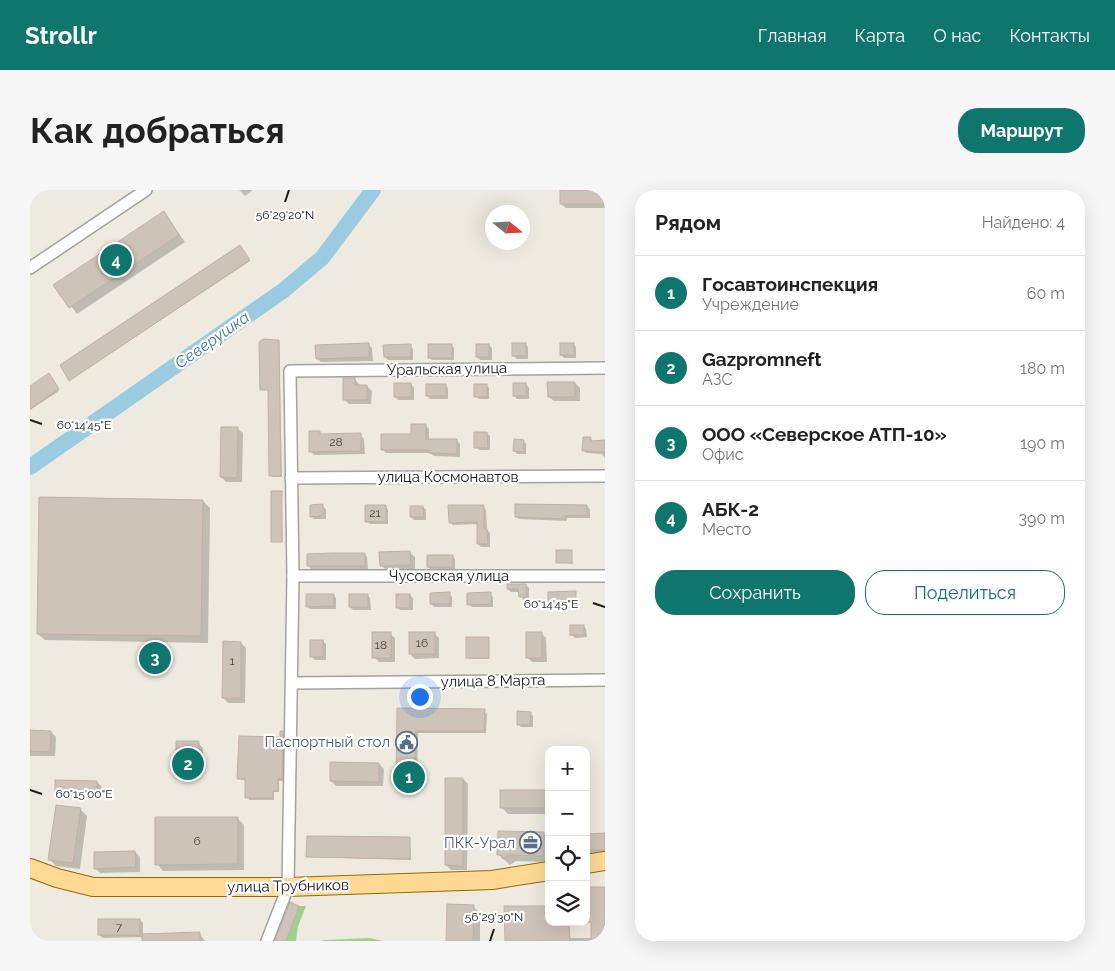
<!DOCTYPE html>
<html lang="ru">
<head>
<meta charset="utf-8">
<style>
	:root { --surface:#fff; --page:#f6f6f6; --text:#222; --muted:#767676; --line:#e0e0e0; --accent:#0f766e }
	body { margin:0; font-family:Raleway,sans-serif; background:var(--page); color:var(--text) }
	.controls { position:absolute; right:15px; bottom:15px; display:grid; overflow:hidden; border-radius:10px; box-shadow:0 5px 20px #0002 }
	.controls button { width:45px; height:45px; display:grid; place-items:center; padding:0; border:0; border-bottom:1px solid var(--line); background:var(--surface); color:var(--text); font:25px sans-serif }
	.compass { position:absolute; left:455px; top:15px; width:45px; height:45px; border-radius:50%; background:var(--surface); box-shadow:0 5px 20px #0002; rotate:108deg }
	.you { position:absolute; left:389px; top:506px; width:18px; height:18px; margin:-12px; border:4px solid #fff; border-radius:50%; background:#1a73e8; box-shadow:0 0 0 8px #1a73e833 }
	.badge { display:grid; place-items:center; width:32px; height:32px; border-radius:50%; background:var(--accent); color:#fff; font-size:16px; font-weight:700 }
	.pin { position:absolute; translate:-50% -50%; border:2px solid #fff; box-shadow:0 1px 5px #0006 }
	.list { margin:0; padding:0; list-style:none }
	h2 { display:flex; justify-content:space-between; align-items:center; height:65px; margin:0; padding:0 20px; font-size:21px }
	h2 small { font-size:16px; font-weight:400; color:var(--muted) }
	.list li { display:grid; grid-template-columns:32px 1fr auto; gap:15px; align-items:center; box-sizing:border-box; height:75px; padding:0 20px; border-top:1px solid var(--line) }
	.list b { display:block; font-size:19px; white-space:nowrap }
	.list p { margin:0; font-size:16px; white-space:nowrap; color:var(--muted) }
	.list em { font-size:16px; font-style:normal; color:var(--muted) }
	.actions { display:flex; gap:10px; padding:15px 20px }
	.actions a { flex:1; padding:11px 0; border:1px solid var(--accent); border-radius:20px; text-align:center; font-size:18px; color:var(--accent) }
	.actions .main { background:var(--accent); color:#fff }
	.icon { flex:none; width:28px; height:28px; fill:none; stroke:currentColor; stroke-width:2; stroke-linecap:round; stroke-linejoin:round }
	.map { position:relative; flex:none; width:575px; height:751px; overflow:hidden; border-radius:20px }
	header { display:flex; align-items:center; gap:30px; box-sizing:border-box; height:70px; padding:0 25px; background:var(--accent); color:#fff }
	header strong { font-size:24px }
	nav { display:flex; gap:28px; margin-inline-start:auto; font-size:18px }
	.intro { display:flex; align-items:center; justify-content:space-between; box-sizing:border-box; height:120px; padding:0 30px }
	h1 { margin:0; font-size:35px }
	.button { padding:12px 22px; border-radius:20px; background:var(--accent); color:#fff; font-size:18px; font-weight:700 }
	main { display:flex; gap:30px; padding:0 30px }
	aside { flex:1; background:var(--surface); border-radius:20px; box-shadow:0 5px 20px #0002 }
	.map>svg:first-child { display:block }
</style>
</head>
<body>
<header>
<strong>Strollr</strong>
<nav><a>Главная</a><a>Карта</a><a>О нас</a><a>Контакты</a></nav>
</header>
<div class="intro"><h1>Как добраться</h1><a class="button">Маршрут</a></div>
<main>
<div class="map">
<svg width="575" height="751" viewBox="0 0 575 751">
	<rect width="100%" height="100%" fill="#eeeadf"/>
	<!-- forest -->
	<g fill="#9ed18f">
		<path d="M269,716H276L268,736L266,751H256Z"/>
		<path d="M340,748L353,751H290L295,750Z"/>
	</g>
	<!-- shadow -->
	<g fill="#0003" fill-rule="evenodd">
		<path d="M209,0H223L215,6Z"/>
		<path d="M531,0H575V18H536L531,14Z"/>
		<path d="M134,23L155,52L47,124L25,95Z"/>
		<path d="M211,57L220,71L40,190Z"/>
		<path d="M249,151L252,287H242L240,200L231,199Z"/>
		<path d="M338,154L342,158L343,171L291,172L287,168Z"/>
		<path d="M495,154L498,157V169H487L484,166Z"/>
		<path d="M543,154L546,157V168H534L531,165Z"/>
		<path d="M421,155L424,158V170H402L399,167Z"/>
		<path d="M459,155L462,158V170H450L447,167Z"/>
		<path d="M380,156L383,159V170H358L355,167Z"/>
		<path d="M20,186L29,201L0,220V197Z"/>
		<path d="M325,189L330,196H337L342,201L341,214H319L314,209Z"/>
		<path d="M545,193L550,198V211H524L519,207Z"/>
		<path d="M381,194L384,198V210H368L365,207Z"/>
		<path d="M496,194L499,198V209H487L484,206Z"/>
		<path d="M415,195L418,198V209H400L397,206Z"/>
		<path d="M456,195L459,198V209H449L446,206Z"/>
		<path d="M395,235L399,239V251L426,250L430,254V267L404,266L400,263H356L352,259L382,245Z"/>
		<path d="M208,239L213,243L212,292H196L191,287Z"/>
		<path d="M289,243L292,245H330L334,249L335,264L284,265L280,261Z"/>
		<path d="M457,243L460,246V260H449L446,257Z"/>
		<path d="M560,249L564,252H575V268L572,264L556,263L553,260Z"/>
		<path d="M493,251L496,254V264H487L484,261Z"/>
		<path d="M251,302L253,352H244L243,351Z"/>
		<path d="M173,311L180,318L178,453L15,450L8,444Z"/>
		<path d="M292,316L296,319V329H284L281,326Z"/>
		<path d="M355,316L358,320V334H340L336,331Z"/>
		<path d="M557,316L560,320V328H537V331L489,329L486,326Z"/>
		<path d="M393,317L396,320V330H384L381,327Z"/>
		<path d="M453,317L456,320L457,340L460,343V357H451L448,354V334L423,335L420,332Z"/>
		<path d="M541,361L543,374L527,372Z"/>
		<path d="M380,363L385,367V379L356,380L351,375Z"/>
		<path d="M334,364L337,367L338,379H281L278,375Z"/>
		<path d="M422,366L425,369V380H401L398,377Z"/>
		<path d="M496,395L499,398V410H493L490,402H481L478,399Z"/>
		<path d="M545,403L547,414L519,413Z"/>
		<path d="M419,404L422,407V417H404L401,414Z"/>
		<path d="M460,404L463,407V417H442L439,414Z"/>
		<path d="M303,405L306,408V419H280L277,416Z"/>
		<path d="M337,405L340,408L341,420H323L320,417Z"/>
		<path d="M380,405L383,408V420H370L367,417Z"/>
		<path d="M553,436L556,439L557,447L545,448L542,445Z"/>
		<path d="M404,443L409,448V468L385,469L380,464Z"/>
		<path d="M511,443L516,448L517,472H502L497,467Z"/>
		<path d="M360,444L365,448V472H349L344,467Z"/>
		<path d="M458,448L459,469H439L438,468Z"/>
		<path d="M293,451L296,454V470H285L282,467Z"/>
		<path d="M211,453L216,458L215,513H198L193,508Z"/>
		<path d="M368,519L454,521L457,524L456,543H388L387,598L370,597L367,594Z"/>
		<path d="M500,523L503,526V537H491L488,534Z"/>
		<path d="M0,541L21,542L26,547L25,566H0Z"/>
		<path d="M252,542L254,544V591H249V602H244V610H219L217,591L209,589L251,549Z"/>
		<path d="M168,553L173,558V566H168V585L158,584L153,579L152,565L147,560Z"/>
		<path d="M349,574L354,579L353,596H306L301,591Z"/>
		<path d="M433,589L438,594L437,680H421L416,675Z"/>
		<path d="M67,592L72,597L71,609L31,608L26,603Z"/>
		<path d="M472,601L519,602V624H478L471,617Z"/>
		<path d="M50,619L57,626L50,679L26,676L20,670Z"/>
		<path d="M207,628L214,635V680L133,681L127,674Z"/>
		<path d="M469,642L519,644V672L486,671L480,675L468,664Z"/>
		<path d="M575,645V664L561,665L556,660Z"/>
		<path d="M380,649L381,670L278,667Z"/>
		<path d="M105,662L110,667V682L70,683L65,678Z"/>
		<path d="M556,698H575V751H476L519,732H556ZM562,732V748H540V733Z"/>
		<path d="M443,716L450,723V751H417Z"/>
		<path d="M268,717L256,751H245Z"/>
		<path d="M110,730L113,733V745L169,743L175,751H113V747L73,748L69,745Z"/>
	</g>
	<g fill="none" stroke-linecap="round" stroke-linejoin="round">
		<!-- river -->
		<path stroke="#9acbe0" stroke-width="16" d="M0,277L254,100L292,68L343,0"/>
	</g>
	<!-- building -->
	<g fill="#cec3b8" stroke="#c0b1a0">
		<rect x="530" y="0" width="45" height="14"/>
		<path d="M134,21L149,45L39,118L23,95Z"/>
		<path d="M210,55L220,70L39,191L30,175Z"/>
		<path d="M233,149L249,150L251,286H239L238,200H230L229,152Z"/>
		<path d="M339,153V167L286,169L285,155Z"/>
		<rect x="482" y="153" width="14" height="13"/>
		<rect x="530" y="153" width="14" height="12"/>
		<path d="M381,154V167H354L353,155Z"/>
		<rect x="398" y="154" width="24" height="14"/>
		<rect x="446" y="154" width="13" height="13"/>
		<path d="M19,183L29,199L0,219V196Z"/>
		<path d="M313,188H325V195H337V210H313Z"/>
		<path d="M517,192H545V207H518Z"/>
		<rect x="364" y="193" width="17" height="14"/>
		<rect x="483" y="193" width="13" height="13"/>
		<rect x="396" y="194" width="20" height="12"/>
		<rect x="444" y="194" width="13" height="13"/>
		<path d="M381,234H396V249H427V264L399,263V260H351V244H381Z"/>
		<path d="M191,237H208L207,288L190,287Z"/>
		<path d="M279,241H290V244L331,243V261L279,262Z"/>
		<path d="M444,242H457L458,258H444Z"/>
		<path d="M553,247H561V251L575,250V262L552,261Z"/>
		<path d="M484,249L494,250L493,262L483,261Z"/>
		<rect x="241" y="301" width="11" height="51"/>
		<path d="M9,307L173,310L171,446L7,444Z"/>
		<path d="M293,314V326L280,327V315Z"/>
		<path d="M485,314L557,315V325L535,326V329L485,327Z"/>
		<path d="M335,315H356V331L335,332Z"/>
		<path d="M418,315H454V339H457L458,354H447V332L419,333Z"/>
		<path d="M380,316H393L394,327H380Z"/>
		<rect x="526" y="360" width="16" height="13"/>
		<path d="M380,361L381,375L350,376L349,362Z"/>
		<path d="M302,363H335V376H277V364Z"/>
		<rect x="397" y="365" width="26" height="12"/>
		<path d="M477,394H496L497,407H489L488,399H477Z"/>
		<path d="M546,401V413L518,414V402Z"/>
		<path d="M420,402V414H400V403Z"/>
		<path d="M461,402V414L437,415V403Z"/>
		<path d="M276,404H304V416L276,417Z"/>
		<rect x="319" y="404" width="19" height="13"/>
		<rect x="366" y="404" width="14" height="14"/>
		<rect x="540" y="435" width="14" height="10"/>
		<rect x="342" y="442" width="19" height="26"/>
		<rect x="379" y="442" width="26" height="22"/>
		<rect x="496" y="442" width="16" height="26"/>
		<rect x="436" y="447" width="23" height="21"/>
		<rect x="280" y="450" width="13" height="17"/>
		<path d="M193,451L211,452V508H192Z"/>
		<path d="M367,518L455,519L454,541H386L384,595H366Z"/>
		<path d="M487,521L501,522L500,535H487Z"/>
		<path d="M0,540L21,541L20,562L0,561Z"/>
		<path d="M250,541H253L252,589H248V601H243V608H215V589H207L209,546L250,547Z"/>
		<path d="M146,551H169V562H164L163,580H151L152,561H146Z"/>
		<path d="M300,572L349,573V592L300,591Z"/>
		<path d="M415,588H433V676L415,675Z"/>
		<path d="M25,590L67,591V605L25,604Z"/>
		<rect x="470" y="600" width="47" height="18"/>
		<path d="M26,615L51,618L43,673L18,670Z"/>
		<path d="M125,627H208V674L125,675Z"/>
		<path d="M468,641L514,642L513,666L479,665L473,669L471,665H467Z"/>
		<path d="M575,643V660H556V644Z"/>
		<path d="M277,646L380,647V669L276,667Z"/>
		<path d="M105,661L106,677L64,679V662Z"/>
		<path d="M556,697H575V751H561V732H556Z"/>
		<path d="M260,712L269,716L256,751H245Z"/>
		<path d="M417,714L444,715L443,751H416Z"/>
		<path d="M474,716H519V732H539L540,751H475Z"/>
		<rect x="68" y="729" width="42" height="16"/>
		<path d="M170,742V751H112V744Z"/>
	</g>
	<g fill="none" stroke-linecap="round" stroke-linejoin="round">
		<defs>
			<g id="minor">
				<path d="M0,78L116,0"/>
				<path d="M261,288L575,286"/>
				<path d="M263,386H575"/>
				<path d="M262,493L575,490"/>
				<path d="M237,751L258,697L263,386L260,181L575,178"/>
			</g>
			<g id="primary">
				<path d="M556,674L575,671"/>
				<path d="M0,678L27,688L63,697H258L462,690L519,681"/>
			</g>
		</defs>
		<!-- minor casing -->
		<use href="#minor" stroke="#a2a2a2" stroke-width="14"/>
		<!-- primary casing -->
		<use href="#primary" stroke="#926c00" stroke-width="20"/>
		<!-- minor -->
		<use href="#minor" stroke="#fff" stroke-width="11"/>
		<!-- primary -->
		<use href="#primary" stroke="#ffd893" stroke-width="18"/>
	</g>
	<!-- ticks -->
	<path fill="none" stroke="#1b1b1b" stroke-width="2" d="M255,12L259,0M0,230L12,234M563,413L575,417M0,600L12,604M460,751L464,739"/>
	<!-- icons -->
	<defs>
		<symbol id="civic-ring" viewBox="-11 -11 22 22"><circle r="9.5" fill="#fff" stroke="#5c6f8a" stroke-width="1.5"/><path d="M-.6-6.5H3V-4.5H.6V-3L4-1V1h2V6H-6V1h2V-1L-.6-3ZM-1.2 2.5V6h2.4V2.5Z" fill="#5c6f8a"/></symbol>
		<symbol id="office-ring" viewBox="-11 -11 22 22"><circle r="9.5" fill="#fff" stroke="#5c6f8a" stroke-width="1.5"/><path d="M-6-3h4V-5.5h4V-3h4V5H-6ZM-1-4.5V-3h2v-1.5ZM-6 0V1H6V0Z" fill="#5c6f8a"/></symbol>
	</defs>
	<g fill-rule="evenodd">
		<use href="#civic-ring" x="364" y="540" width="25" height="25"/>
		<use href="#office-ring" x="488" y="640" width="25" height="25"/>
	</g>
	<g text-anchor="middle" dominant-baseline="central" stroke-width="4.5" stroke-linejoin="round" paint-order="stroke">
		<!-- number labels -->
		<g font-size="12" fill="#484542">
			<text x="306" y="252">28</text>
			<text x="345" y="323">21</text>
			<text x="392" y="453">16</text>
			<text x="351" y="455">18</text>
			<text x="202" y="471">1</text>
			<text x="167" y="651">6</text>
			<text x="89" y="737">7</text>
		</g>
		<!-- street labels -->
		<g font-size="15" fill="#1b1b1b" stroke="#fff">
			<text transform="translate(417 179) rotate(-1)">Уральская улица</text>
			<text x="418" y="287">улица Космонавтов</text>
			<text x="419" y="386">Чусовская улица</text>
			<text transform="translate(463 491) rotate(-1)">улица 8 Марта</text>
			<text transform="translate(258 696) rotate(-1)">улица Трубников</text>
		</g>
		<!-- service labels -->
		<g font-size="15" fill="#4e5e75" stroke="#fff" text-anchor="end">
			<text x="360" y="552">Паспортный стол</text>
			<text x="485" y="653">ПКК-Урал</text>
		</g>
		<!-- water labels -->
		<g font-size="16" font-style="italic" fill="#4070b2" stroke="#fff">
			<text transform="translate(182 150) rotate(-35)">Северушка</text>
		</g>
	</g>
	<g font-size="12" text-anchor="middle" fill="#1b1b1b" stroke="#fff" stroke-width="4.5" stroke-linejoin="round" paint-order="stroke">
		<text x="255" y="29">56°29'20"N</text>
		<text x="54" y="239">60°14'45"E</text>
		<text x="521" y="418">60°14'45"E</text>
		<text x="54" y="608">60°15'00"E</text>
		<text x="464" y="731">56°29'30"N</text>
	</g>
</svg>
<div class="controls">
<button>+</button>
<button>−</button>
<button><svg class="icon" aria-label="locate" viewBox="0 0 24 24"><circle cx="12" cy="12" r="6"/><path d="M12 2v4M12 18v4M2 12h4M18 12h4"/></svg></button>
<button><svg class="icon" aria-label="layers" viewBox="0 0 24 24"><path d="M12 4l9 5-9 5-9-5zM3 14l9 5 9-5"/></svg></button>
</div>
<svg class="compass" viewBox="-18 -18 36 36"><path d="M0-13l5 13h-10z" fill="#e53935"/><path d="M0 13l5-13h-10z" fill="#767676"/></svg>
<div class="you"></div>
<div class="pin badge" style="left:379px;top:587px">1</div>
<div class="pin badge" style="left:158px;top:574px">2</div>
<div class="pin badge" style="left:125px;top:468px">3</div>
<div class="pin badge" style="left:86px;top:70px">4</div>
</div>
<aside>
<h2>Рядом<small>Найдено: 4</small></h2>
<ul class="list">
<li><span class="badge">1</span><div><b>Госавтоинспекция</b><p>Учреждение</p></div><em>60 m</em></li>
<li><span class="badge">2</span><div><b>Gazpromneft</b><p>АЗС</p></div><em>180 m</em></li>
<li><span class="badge">3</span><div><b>ООО «Северское АТП-10»</b><p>Офис</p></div><em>190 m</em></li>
<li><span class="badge">4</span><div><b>АБК-2</b><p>Место</p></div><em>390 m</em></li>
</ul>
<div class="actions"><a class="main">Сохранить</a><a>Поделиться</a></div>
</aside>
</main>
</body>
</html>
